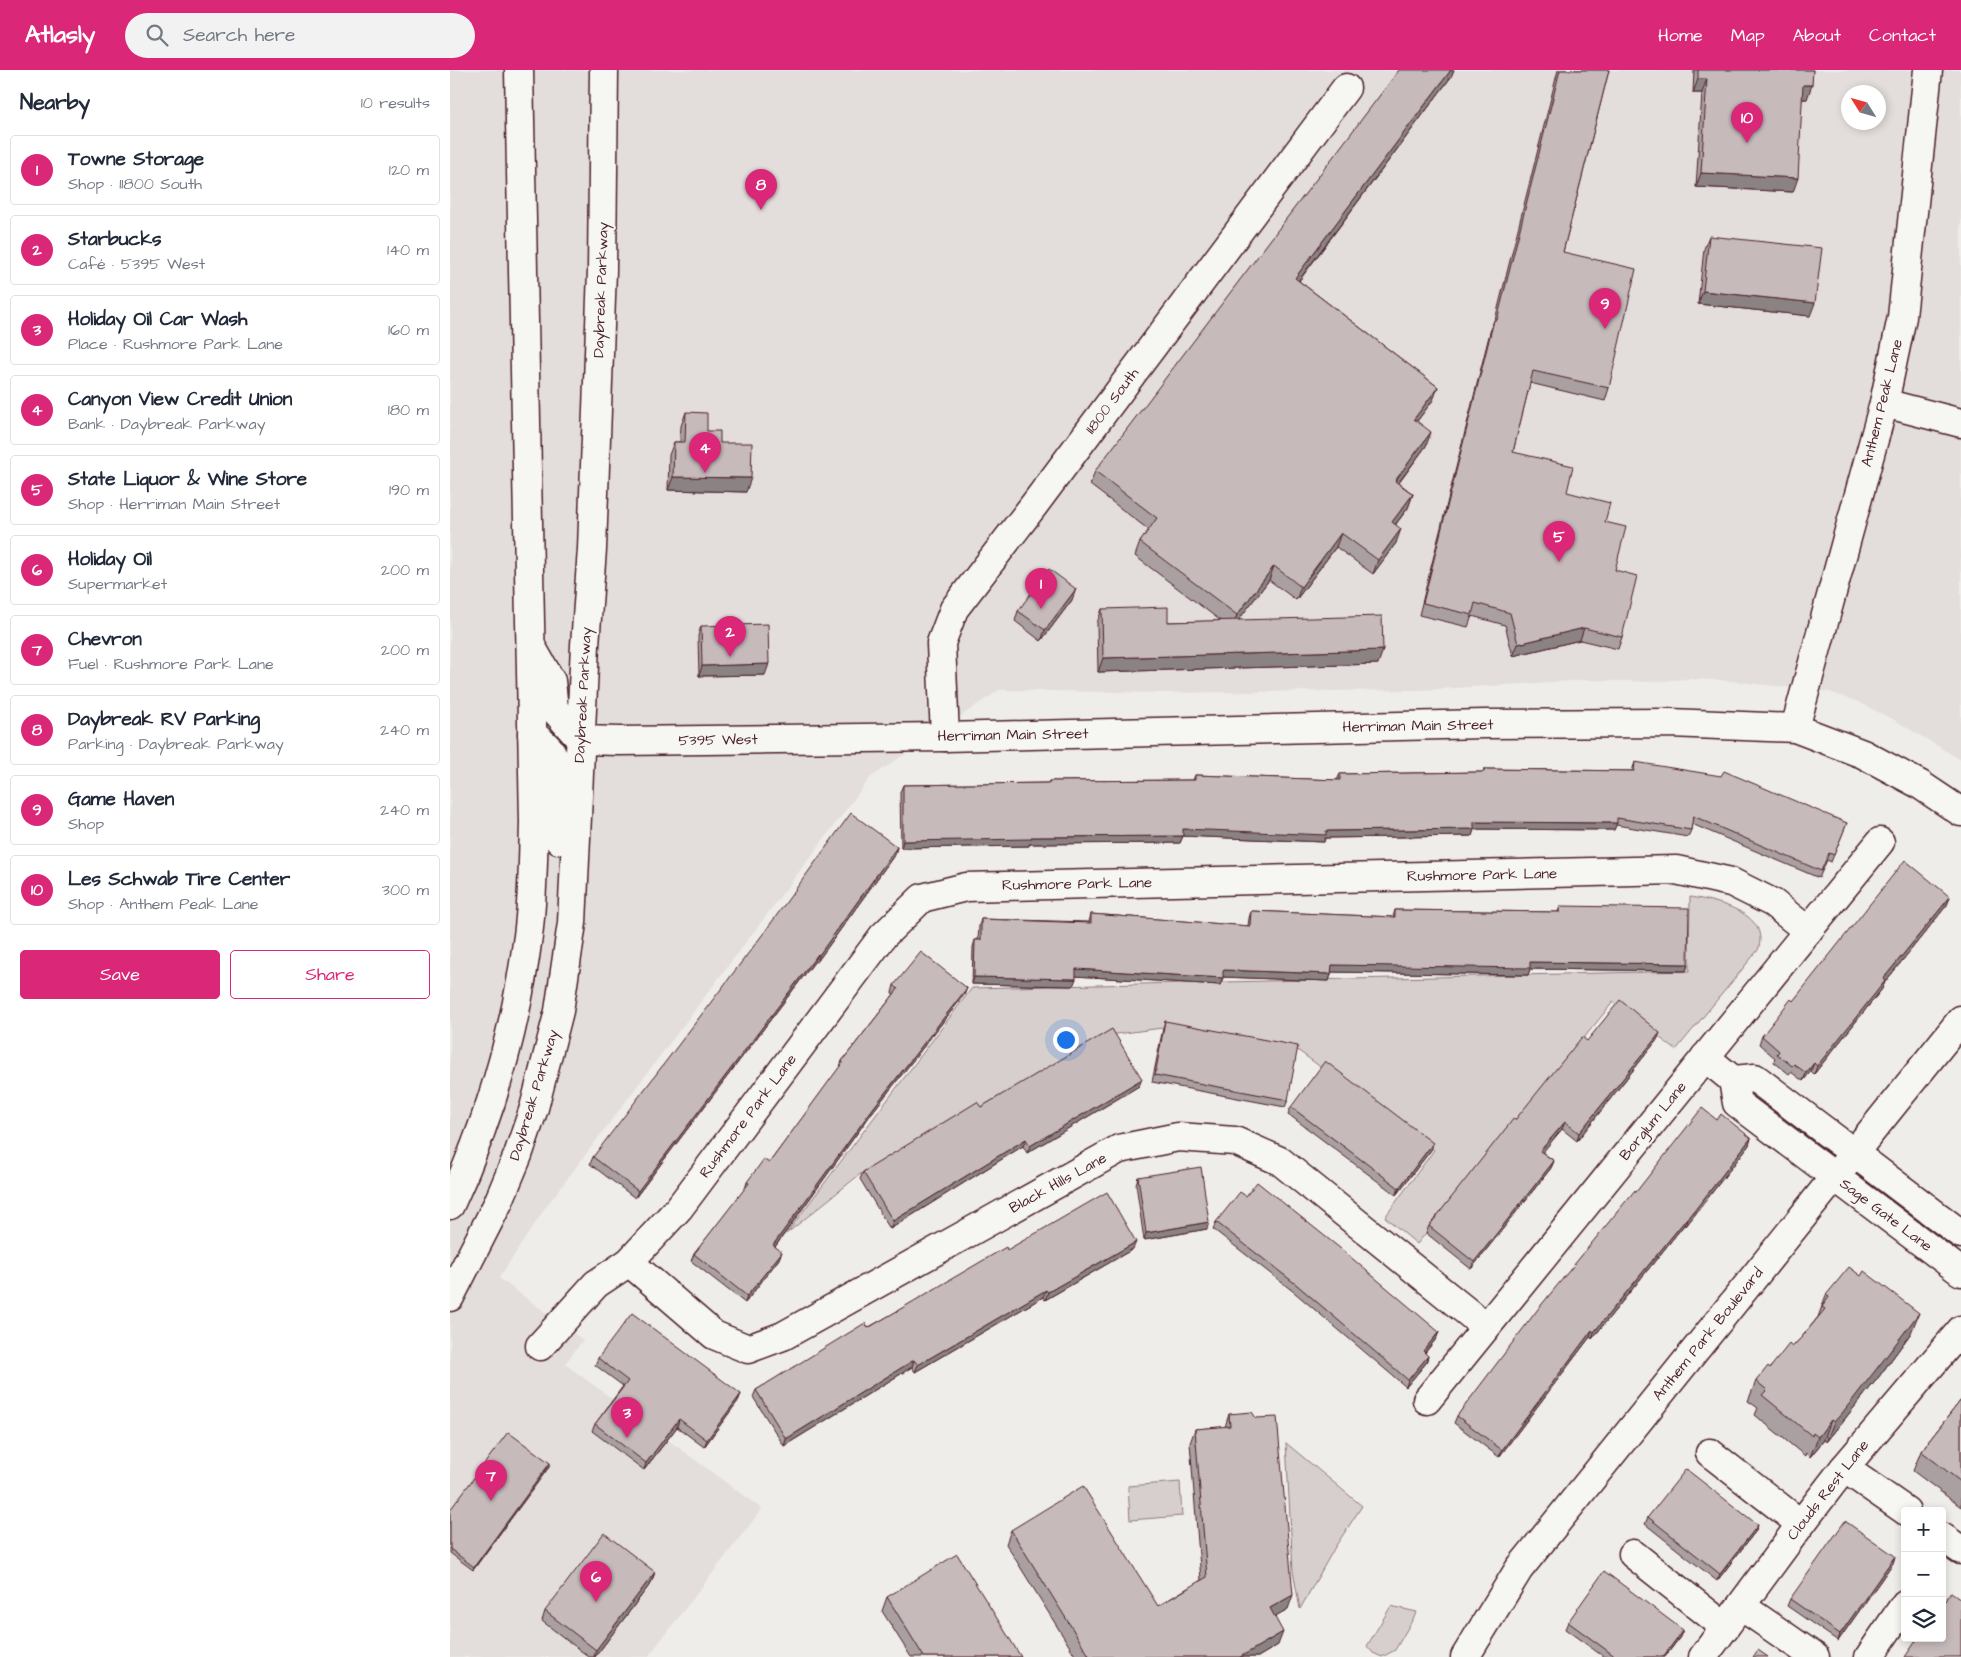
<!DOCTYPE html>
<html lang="en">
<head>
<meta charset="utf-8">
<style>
	:root { --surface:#fff; --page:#f2f2f3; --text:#1f2937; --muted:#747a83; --line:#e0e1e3; --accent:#db2777 }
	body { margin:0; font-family:"Architects Daughter",sans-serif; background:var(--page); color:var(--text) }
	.controls { position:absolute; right:15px; bottom:15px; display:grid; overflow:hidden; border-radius:5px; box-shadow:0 2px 8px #0003 }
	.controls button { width:45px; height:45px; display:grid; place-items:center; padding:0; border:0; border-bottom:1px solid var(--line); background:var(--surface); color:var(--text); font:25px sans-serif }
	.compass { position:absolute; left:1391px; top:15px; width:45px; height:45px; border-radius:50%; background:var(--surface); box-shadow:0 2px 8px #0003; rotate:307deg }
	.you { position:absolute; left:615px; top:969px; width:18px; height:18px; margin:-12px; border:4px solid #fff; border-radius:50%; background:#1a73e8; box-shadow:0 0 0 8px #1a73e833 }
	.badge { display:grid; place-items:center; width:32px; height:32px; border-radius:50%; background:var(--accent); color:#fff; font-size:16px; font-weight:700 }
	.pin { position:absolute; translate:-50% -41px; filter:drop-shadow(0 1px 2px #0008) }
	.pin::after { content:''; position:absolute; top:26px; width:18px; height:15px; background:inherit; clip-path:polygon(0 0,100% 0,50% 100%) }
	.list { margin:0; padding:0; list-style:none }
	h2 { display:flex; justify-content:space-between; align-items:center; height:65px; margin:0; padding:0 20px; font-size:21px }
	h2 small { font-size:16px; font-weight:400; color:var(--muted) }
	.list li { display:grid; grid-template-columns:32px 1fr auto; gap:15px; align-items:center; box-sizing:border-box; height:70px; margin:0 10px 10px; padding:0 10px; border:1px solid var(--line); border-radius:5px }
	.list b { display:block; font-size:19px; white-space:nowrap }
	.list p { margin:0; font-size:16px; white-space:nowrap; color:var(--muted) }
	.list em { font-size:16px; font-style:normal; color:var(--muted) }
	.actions { display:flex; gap:10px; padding:15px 20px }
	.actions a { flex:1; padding:11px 0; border:1px solid var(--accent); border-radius:5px; text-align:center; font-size:18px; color:var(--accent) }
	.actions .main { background:var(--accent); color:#fff }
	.icon { flex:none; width:28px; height:28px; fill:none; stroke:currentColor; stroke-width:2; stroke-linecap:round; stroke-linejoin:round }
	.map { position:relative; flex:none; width:1511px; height:1587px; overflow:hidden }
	header { display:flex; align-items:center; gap:30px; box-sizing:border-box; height:70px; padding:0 25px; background:var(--accent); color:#fff }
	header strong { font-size:24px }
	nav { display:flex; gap:28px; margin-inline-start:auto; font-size:18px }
	.search { width:350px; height:45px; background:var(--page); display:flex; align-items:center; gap:12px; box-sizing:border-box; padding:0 18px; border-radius:28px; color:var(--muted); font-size:19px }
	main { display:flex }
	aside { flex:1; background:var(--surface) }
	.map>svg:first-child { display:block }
</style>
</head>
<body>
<header>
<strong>Atlasly</strong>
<div class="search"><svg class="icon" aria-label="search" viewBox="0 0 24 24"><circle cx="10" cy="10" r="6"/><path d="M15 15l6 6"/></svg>Search here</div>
<nav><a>Home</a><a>Map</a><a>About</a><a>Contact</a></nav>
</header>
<main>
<aside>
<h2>Nearby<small>10 results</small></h2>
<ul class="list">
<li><span class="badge">1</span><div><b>Towne Storage</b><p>Shop · 11800 South</p></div><em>120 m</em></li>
<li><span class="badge">2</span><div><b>Starbucks</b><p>Café · 5395 West</p></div><em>140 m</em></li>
<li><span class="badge">3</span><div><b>Holiday Oil Car Wash</b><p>Place · Rushmore Park Lane</p></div><em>160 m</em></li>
<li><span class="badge">4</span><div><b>Canyon View Credit Union</b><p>Bank · Daybreak Parkway</p></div><em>180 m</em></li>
<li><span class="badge">5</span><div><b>State Liquor &amp; Wine Store</b><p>Shop · Herriman Main Street</p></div><em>190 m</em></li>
<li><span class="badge">6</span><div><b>Holiday Oil</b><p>Supermarket</p></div><em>200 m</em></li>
<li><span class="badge">7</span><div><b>Chevron</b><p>Fuel · Rushmore Park Lane</p></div><em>200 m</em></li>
<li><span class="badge">8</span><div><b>Daybreak RV Parking</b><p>Parking · Daybreak Parkway</p></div><em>240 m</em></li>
<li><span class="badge">9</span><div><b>Game Haven</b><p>Shop</p></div><em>240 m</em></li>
<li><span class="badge">10</span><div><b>Les Schwab Tire Center</b><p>Shop · Anthem Peak Lane</p></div><em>300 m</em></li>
</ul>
<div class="actions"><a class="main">Save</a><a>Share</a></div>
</aside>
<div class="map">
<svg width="1511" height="1587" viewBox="0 0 1511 1587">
	<rect width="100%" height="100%" fill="#efedea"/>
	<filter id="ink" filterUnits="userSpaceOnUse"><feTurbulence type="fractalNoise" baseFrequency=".02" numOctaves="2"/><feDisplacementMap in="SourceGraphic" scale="10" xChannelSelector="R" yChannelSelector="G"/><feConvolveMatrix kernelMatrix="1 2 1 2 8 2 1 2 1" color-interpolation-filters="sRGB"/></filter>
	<g filter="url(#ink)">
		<!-- built -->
		<path fill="#e3dedc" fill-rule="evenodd" d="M0,0H1511V690L1446,651L1406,631L1379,622L1269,610L1238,609L1200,612L1139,610L972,620L711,623L549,620L420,708L96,1137L49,1208L133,1270L115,1294L312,1439L198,1587H0ZM1398,22H1428V52H1398Z"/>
		<!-- green -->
		<g fill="#d7cfce" stroke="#90777c">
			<path d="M1240,827C1267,831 1321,843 1308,880L1226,980L1163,932L967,1174L935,1147L984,1080L846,979L712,958L659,965L409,1105L336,1164L522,918L1239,901Z"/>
			<path d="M836,1373L912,1436L885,1477L850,1539L843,1501Z"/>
			<path d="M730,1412L732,1446L680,1450L678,1416Z"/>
			<path d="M941,1536L967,1542L945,1580L932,1587L923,1583L917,1576Z"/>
		</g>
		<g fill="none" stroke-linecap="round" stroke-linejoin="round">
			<defs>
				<g id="minor">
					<path d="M1434,333L1511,353"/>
					<path d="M81,576L101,611L104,639L131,670L169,671L495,667L1034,654L1220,653L1345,658L1413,684L1469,714L1511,742"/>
					<path d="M1345,658L1434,333L1452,247L1478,0"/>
					<path d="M495,667L491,573L504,539L584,435L896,18"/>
					<path d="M1255,987L1283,1010L1287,1033L1511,1202"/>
					<path d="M1283,1010L1305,1008L1511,1164"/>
					<path d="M179,1192L264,1265L298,1279L333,1266L669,1079L728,1067L785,1071L830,1091L1036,1257"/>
					<path d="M90,1276L146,1214L179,1192L229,1138L433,866L472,828L516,817L1226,800L1281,812L1323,833L1358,861"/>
					<path d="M977,1330L1430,772"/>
					<path d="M1260,1383L1351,1454"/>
					<path d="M1394,1398L1456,1441"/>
					<path d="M1492,1467L1511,1480"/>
					<path d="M1183,1484L1275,1557"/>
					<path d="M1291,1536L1365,1587"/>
					<path d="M1253,1587L1351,1454L1394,1398L1511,1260"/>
					<path d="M1419,1587L1455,1534"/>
				</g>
				<g id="major">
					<path d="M82,664C88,669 95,674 100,680C111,695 110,750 109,770"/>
					<path d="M0,1135C40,1050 66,959 78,866C83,828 83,790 84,752L69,0"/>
					<path d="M0,1227L48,1133L68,1085L84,1038L109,941L122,853L135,575L142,479L152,200L154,0"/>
					<path d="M1015,1587L1069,1499L1511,950"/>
				</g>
			</defs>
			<!-- minor casing -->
			<use href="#minor" stroke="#4a1f2b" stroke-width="31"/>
			<!-- major casing -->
			<use href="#major" stroke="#4a1f2b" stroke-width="31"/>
			<!-- minor -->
			<use href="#minor" stroke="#f6f6f2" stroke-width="28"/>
			<!-- major -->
			<use href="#major" stroke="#f6f6f2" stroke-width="28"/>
		</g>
		<!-- wall -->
		<g fill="#aaa0a1" stroke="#4a1f2b">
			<path d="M1108,0H1159L1113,182L1159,318L1155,331L1080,313L1063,382L1155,452L1165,500L1172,567L1168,579L1130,570L1063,586L1055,555L1022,546L1018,557L969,545L1040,262L1044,250H1045Z"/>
			<path d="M1244,0H1363L1357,29H1352L1343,122L1246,117L1252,23H1243Z"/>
			<path d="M1001,7L849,211L988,317L983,330L967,351L976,376L949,413L963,424L958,438L946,454V473L923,504L886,477L846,530L819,510L788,550L928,594L648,602L647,553L652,539L718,552L771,551L685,486L690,472L699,460L640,415L645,401Z"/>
			<path d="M1259,166L1360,246L1248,234L1254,179Z"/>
			<path d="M236,342L270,373L296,422L218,420L219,385L224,372H230L231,356Z"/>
			<path d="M622,530L591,571L565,551L568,541Z"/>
			<path d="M251,556L315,605L249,606L248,566Z"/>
			<path d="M1185,692L1397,753L1381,792L1377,790L1369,808L1242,754L1241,760L1238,767L1166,755L1164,760L1024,759L1022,766L875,768L874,772L733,766L730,773L579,774V776L451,778L450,722L453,715L598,713L599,711L743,710L745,705L887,710L890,704L1033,702L1034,699L1182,701Z"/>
			<path d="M447,777L445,784L367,892L365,891L185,1128L140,1094L143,1087Z"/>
			<path d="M1500,827L1497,835L1435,912L1432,919L1364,1004L1361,1001L1353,1011L1341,1002L1339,1004L1324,992L1325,988L1309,974L1312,966L1343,931Z"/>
			<path d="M1110,836L1238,894L1236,901L1080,899L1078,905L881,902V904L879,911L773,907L770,915L626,906L623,916L522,914L523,877L525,870H528L529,856L531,849L639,852L641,844L798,856L799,848L801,841L943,847L945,840L1108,842Z"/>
			<path d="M444,915L517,918L514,925L421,1044L325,1177L329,1189L295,1233L241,1191L244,1184L295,1119L297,1112L319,1093L390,997L392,991L444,924L442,923Z"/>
			<path d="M715,951L838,1030L835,1037L702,1012L713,958Z"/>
			<path d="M1207,970L1127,1071L1112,1059L1092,1082L1104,1091L1101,1098L1021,1199L976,1163L979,1156L1065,1050L1137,971Z"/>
			<path d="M689,1016L577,1083L573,1076L440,1159L410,1109L413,1102L531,1037Z"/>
			<path d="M841,1037L983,1073L981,1080L946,1125L838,1044Z"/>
			<path d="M1301,1068L1299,1075L1236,1156L1234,1155L1142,1269L1140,1267L1049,1387L1004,1353L1007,1346L1186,1122Z"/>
			<path d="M688,1107L757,1159L694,1170L686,1114Z"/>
			<path d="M766,1152L989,1262L986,1269L975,1283L978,1286L976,1293L956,1317L844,1222L763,1159Z"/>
			<path d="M683,1179L595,1230L593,1227L465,1302L462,1297L334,1376L303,1327L306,1320L557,1180Z"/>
			<path d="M1376,1225L1461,1263L1428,1308L1385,1361L1376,1372L1374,1370L1360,1387L1356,1383L1355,1386L1305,1345L1308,1338L1298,1331L1306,1311L1351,1268L1368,1247Z"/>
			<path d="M148,1288L291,1324L288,1331L254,1377L227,1357L194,1400L142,1361L145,1354L173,1316L145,1295Z"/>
			<path d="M1511,1330V1437L1463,1401L1471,1381Z"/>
			<path d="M779,1344L838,1539L825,1546L828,1575L808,1587H626L556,1474L561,1460L708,1536L751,1510L740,1373L745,1359L775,1357Z"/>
			<path d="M100,1393L99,1397L23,1500L0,1483V1440Z"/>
			<path d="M1198,1447L1308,1455L1305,1462L1267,1511L1195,1454Z"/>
			<path d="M1445,1486L1443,1493L1388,1571L1337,1536L1340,1529Z"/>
			<path d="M205,1502L201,1513L145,1587H139L92,1551L95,1541Z"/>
			<path d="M437,1527L571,1587H461L432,1541Z"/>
			<path d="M1118,1552L1230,1567L1215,1587H1154L1115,1559Z"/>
		</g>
		<!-- shaded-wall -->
		<g fill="#8b8283" stroke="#4a1f2b">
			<path d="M1001,0H1004L1001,7L840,222L845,208Z"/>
			<path d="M1248,9H1257L1252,23H1243Z"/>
			<path d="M1353,15H1362L1357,29H1348Z"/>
			<path d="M1251,103L1348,108L1343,122L1246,117Z"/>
			<path d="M1253,221L1365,233L1360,246L1248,234Z"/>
			<path d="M988,317L983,330L959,362L964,349Z"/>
			<path d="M981,362L976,376L940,424L945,411Z"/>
			<path d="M223,407L301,408L296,422L218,420Z"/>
			<path d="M963,424L958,438L937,465L942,452Z"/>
			<path d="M951,459L946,473L923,504L928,490Z"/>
			<path d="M891,463L886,477L846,530L851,517Z"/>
			<path d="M824,496L819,510L782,559L787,545Z"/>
			<path d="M626,519L622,530L591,571L595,560Z"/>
			<path d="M1134,558L1130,570L1063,586L1068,574Z"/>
			<path d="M933,580L928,594L648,602L653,588Z"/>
			<path d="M319,594L315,605L249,606L252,596Z"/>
			<path d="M1024,752L1167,753L1164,760L1022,759Z"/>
			<path d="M733,759L876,761L1024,759L1022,766L875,768L874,772L730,766Z"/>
			<path d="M733,766L730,773L579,774V776L451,778L453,771L581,767Z"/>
			<path d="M447,777L445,784L367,892L369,885Z"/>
			<path d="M1500,827L1497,835L1435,912L1432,919L1364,1004L1367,996L1433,909Z"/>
			<path d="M368,884L365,891L185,1128L188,1121Z"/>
			<path d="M1080,892L1238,894L1236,901L1080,899L1078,905L879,902L882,895Z"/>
			<path d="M626,899L773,908L770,915L624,906Z"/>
			<path d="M773,900L881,904L879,911L771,907Z"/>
			<path d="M524,907L626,909L623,916L522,914Z"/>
			<path d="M517,918L514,925L421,1044L321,1182L323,1175L424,1037Z"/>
			<path d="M1210,963L1207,970L1127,1071L1129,1063Z"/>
			<path d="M1364,993L1361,1001L1353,1011L1356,1003Z"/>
			<path d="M692,1009L689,1016L577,1083L580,1076Z"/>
			<path d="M1115,1052L1112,1059L1088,1088L1090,1081Z"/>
			<path d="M1301,1068L1299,1075L1236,1156L1238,1149Z"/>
			<path d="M576,1069L573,1076L440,1159L443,1151Z"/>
			<path d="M983,1073L981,1080L946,1125L949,1118Z"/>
			<path d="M1104,1091L1101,1098L1021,1199L1024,1192Z"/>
			<path d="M1237,1148L1234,1155L1142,1269L1144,1262Z"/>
			<path d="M759,1152L757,1159L694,1170L696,1163Z"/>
			<path d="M686,1172L683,1179L595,1230L598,1222Z"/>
			<path d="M332,1182L329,1189L295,1233L297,1226Z"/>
			<path d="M596,1220L593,1227L465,1302L468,1295Z"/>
			<path d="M1469,1243L1461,1263L1428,1308L1376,1372L1384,1352Z"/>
			<path d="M1142,1260L1140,1267L1049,1387L1052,1380Z"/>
			<path d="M989,1262L986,1269L970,1288L973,1281Z"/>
			<path d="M978,1286L976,1293L956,1317L958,1310Z"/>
			<path d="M464,1290L462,1297L334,1376L336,1369Z"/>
			<path d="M291,1324L288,1331L254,1377L257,1370Z"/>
			<path d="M229,1349L227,1357L194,1400L196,1393Z"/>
			<path d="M1381,1350L1374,1370L1360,1387L1368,1367Z"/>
			<path d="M100,1393L99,1397L23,1500L24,1497Z"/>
			<path d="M1308,1455L1305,1462L1267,1511L1270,1504Z"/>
			<path d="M1445,1486L1443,1493L1388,1571L1390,1564Z"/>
			<path d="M205,1502L201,1513L145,1587H144L146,1580Z"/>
			<path d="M843,1525L838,1539L815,1552L820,1538Z"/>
			<path d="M1233,1560L1230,1567L1215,1587H1213Z"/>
			<path d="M833,1562L828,1575L808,1587H790Z"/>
		</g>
		<!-- building -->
		<g fill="#c6babb" stroke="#4a1f2b">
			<path d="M949,0H1001L845,208L988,317L964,349L981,362L945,411L963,424L942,452L951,459L928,490L891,463L851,517L824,496L787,545L690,472L707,448L645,401Z"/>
			<path d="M1110,0H1159L1113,182L1186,199L1159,318L1083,301L1063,382L1123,396L1117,422L1160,433L1155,452L1176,457L1165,500L1187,506L1172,567L1134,558L1068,574L1060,543L1025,533L1022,545L973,533L1044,250H1047Z"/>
			<path d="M1248,0H1363L1362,15H1353L1348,108L1251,103L1257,9H1248Z"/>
			<path d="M1259,166L1372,178L1365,233L1253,221Z"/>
			<path d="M236,342L257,343V361H270V373H302L301,408L223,407L224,372H235Z"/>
			<path d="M599,499L626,519L595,560L568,541Z"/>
			<path d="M718,537V552L932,546L933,580L653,588L652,539Z"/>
			<path d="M318,554L319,594L252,596L251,556Z"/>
			<path d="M1185,692L1271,706L1274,701L1397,753L1384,785L1379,783L1371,801L1243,746L1241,760L1167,748V753L1024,752V759L876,761V765L733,759V766L581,767V769L453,771V715L599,713V711L745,710V705L890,710V704L1034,702V699L1184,701Z"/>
			<path d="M401,743L447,777L369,885L368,884L188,1121L143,1087L316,860Z"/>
			<path d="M1455,790L1500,827L1433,909L1435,911L1367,996L1364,993L1356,1003L1344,994L1342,996L1327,984L1329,981L1312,966L1341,929L1343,931Z"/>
			<path d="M1110,836L1239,838L1238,894L1080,892V898L882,895L881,904L773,900V908L626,899V909L524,907L525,870H531V849L641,853V844L800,856L801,841L945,847V840L1110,842Z"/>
			<path d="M471,882L517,918L424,1037L323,1175L332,1182L297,1226L244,1184L299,1113L297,1112L314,1089L319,1093L393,992L392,991L448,919L444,915Z"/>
			<path d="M1170,930L1210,963L1129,1063L1115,1052L1090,1081L1104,1091L1024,1192L979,1156L1064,1048L1065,1050L1132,967L1137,971Z"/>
			<path d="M715,951L848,976L838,1030L705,1005Z"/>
			<path d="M662,959L692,1009L580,1076L576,1069L443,1151L413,1102L527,1032L531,1037Z"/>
			<path d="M875,991L983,1073L949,1118L841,1037Z"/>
			<path d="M1252,1038L1267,1050L1271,1044L1301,1068L1238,1149L1237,1148L1144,1262L1142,1260L1052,1380L1007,1346L1088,1239L1185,1120L1186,1122Z"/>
			<path d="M751,1097L759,1152L696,1163L688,1107Z"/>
			<path d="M807,1112L891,1179L989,1262L973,1281L978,1286L958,1310L847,1215L766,1152L790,1122L796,1126Z"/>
			<path d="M657,1122L686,1172L598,1222L596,1220L468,1295L464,1290L336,1369L306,1320L415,1253L418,1258L556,1177L557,1180Z"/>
			<path d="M1399,1197L1411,1206L1414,1201L1469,1243L1435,1288L1393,1342L1384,1352L1381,1350L1368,1367L1363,1363L1362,1366L1312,1325L1317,1320L1306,1311L1318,1296L1320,1298L1339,1274L1342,1277L1351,1268L1375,1239L1372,1237L1379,1227L1376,1225Z"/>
			<path d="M182,1243L291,1324L257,1370L229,1349L196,1393L145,1354L178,1311L148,1288Z"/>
			<path d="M1511,1330V1412L1471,1381Z"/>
			<path d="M802,1342L806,1348L827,1347L843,1525L820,1538L833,1562L790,1587H640L561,1460L633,1416L708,1536L757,1507L745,1359L780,1356L779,1344Z"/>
			<path d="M58,1362L100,1393L24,1497L0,1479V1440Z"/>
			<path d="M1236,1399L1308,1455L1270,1504L1198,1447Z"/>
			<path d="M1395,1451L1445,1486L1390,1564L1340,1529Z"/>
			<path d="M154,1463L205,1502L146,1580L95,1541Z"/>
			<path d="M507,1484L571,1587H474L437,1527Z"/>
			<path d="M1154,1501L1233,1560L1213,1587H1166L1118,1552Z"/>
			<path d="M1501,1522L1511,1529V1587H1455L1468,1568H1492V1535Z"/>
			<path d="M1308,1580L1318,1587H1303Z"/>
		</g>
	</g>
	<g text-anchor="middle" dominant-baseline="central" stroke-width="4" stroke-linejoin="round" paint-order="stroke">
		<!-- street labels -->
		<g font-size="15" fill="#4a1f2b" stroke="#f6f6f2">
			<text transform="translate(151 220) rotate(-88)">Daybreak Parkway</text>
			<text transform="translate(662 331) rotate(-53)">11800 South</text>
			<text transform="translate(1432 333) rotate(-76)">Anthem Peak Lane</text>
			<text transform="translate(133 625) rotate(-87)">Daybreak Parkway</text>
			<text transform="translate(968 656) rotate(-1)">Herriman Main Street</text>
			<text transform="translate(563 665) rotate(-1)">Herriman Main Street</text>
			<text transform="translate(268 670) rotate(-1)">5395 West</text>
			<text transform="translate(1032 805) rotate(-1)">Rushmore Park Lane</text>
			<text transform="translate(627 814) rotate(-1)">Rushmore Park Lane</text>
			<text transform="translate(84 1025) rotate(-73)">Daybreak Parkway</text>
			<text transform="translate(298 1046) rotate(-53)">Rushmore Park Lane</text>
			<text transform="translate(1203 1051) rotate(-51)">Borglum Lane</text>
			<text transform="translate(608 1113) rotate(-29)">Black Hills Lane</text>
			<text transform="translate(1436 1145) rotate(37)">Sage Gate Lane</text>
			<text transform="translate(1258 1264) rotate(-51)">Anthem Park Boulevard</text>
			<text transform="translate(1378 1420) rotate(-52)">Clouds Rest Lane</text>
		</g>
	</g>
</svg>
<div class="controls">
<button>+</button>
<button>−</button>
<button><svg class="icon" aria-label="layers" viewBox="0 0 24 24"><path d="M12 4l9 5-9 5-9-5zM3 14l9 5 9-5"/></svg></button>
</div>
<svg class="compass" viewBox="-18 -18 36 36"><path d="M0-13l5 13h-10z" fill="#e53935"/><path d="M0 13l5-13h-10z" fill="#747a83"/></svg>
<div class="you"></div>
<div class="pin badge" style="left:591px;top:539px">1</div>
<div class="pin badge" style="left:280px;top:587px">2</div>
<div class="pin badge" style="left:177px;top:1368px">3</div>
<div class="pin badge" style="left:255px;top:403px">4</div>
<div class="pin badge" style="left:1109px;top:492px">5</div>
<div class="pin badge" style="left:146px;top:1532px">6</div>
<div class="pin badge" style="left:41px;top:1431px">7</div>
<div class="pin badge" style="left:311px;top:140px">8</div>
<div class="pin badge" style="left:1155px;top:259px">9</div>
<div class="pin badge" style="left:1297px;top:73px">10</div>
</div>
</main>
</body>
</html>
